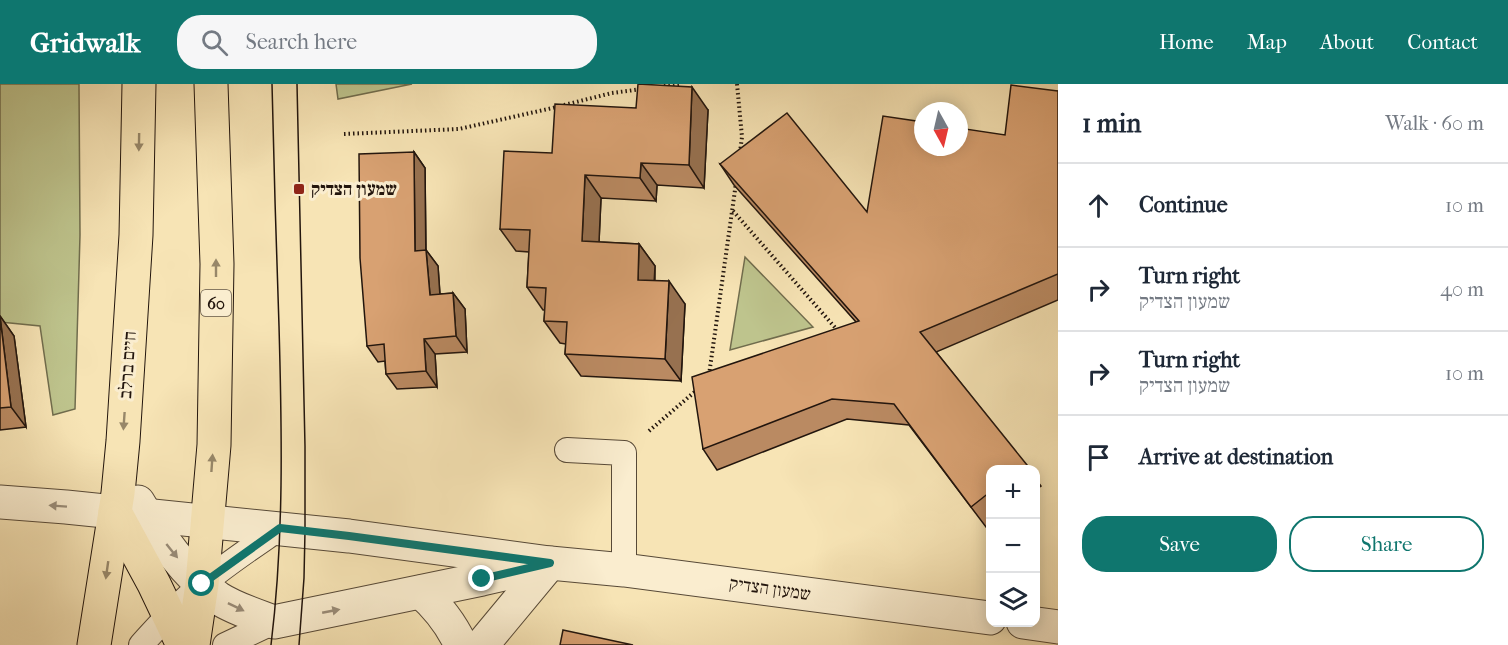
<!DOCTYPE html>
<html lang="en">
<head>
<meta charset="utf-8">
<style>
	:root { --surface:#fff; --page:#f6f6f7; --text:#1f2937; --muted:#747a83; --line:#e0e1e3; --accent:#0f766e }
	body { margin:0; font-family:"IM FELL French Canon","Frank Ruhl Libre",serif; background:var(--page); color:var(--text) }
	.controls { position:absolute; right:18px; bottom:18px; display:grid; overflow:hidden; border-radius:12px; box-shadow:0 3px 15px #0003 }
	.controls button { width:54px; height:54px; display:grid; place-items:center; padding:0; border:0; border-bottom:2px solid var(--line); background:var(--surface); color:var(--text); font:30px sans-serif }
	.compass { position:absolute; left:914px; top:18px; width:54px; height:54px; border-radius:50%; background:var(--surface); box-shadow:0 3px 15px #0003; rotate:172deg }
	.stop { position:absolute; width:18px; height:18px; margin:-14px; border:4px solid #0f766e; border-radius:50%; background:#fff }
	.stop.end { background:#0f766e; border-color:#fff; box-shadow:0 2px 6px #0008 }
	.list { margin:0; padding:0; list-style:none }
	h2 { display:flex; justify-content:space-between; align-items:center; height:78px; margin:0; padding:0 24px; font-size:26px }
	h2 small { font-size:20px; font-weight:400; color:var(--muted) }
	.list li { display:grid; grid-template-columns:39px 1fr auto; gap:18px; align-items:center; box-sizing:border-box; height:84px; padding:0 24px; border-top:2px solid var(--line) }
	.list b { display:block; font-size:22px; white-space:nowrap }
	.list p { margin:0; font-size:20px; white-space:nowrap; color:var(--muted) }
	.list em { font-size:20px; font-style:normal; color:var(--muted) }
	.actions { display:flex; gap:12px; padding:18px 24px }
	.actions a { flex:1; padding:14px 0; border:2px solid var(--accent); border-radius:24px; text-align:center; font-size:21px; color:var(--accent) }
	.actions .main { background:var(--accent); color:#fff }
	.icon { flex:none; width:33px; height:33px; fill:none; stroke:currentColor; stroke-width:2; stroke-linecap:round; stroke-linejoin:round }
	.map { position:relative; flex:none; width:1058px; height:561px; overflow:hidden }
	header { display:flex; align-items:center; gap:36px; box-sizing:border-box; height:84px; padding:0 30px; background:var(--accent); color:#fff }
	header strong { font-size:28px }
	nav { display:flex; gap:33px; margin-inline-start:auto; font-size:21px }
	.search { width:420px; height:54px; background:var(--page); display:flex; align-items:center; gap:15px; box-sizing:border-box; padding:0 21px; border-radius:24px; color:var(--muted); font-size:22px }
	main { display:flex }
	aside { flex:1; background:var(--surface) }
	.map>svg:first-child { display:block }
</style>
</head>
<body>
<header>
<strong>Gridwalk</strong>
<div class="search"><svg class="icon" aria-label="search" viewBox="0 0 24 24"><circle cx="10" cy="10" r="6"/><path d="M15 15l6 6"/></svg>Search here</div>
<nav><a>Home</a><a>Map</a><a>About</a><a>Contact</a></nav>
</header>
<main>
<div class="map">
<svg width="1058" height="561" viewBox="0 0 1058 561">
	<rect width="100%" height="100%" fill="#f7e4b5"/>
	<filter id="stains"><feTurbulence type="fractalNoise" baseFrequency=".00333" numOctaves="4"/><feColorMatrix values="0 0 0 0 .2 0 0 0 0 .09 0 0 0 0 .02 0 0 0 .5 -.17"/></filter>
	<radialGradient id="worn" r=".72"><stop offset=".6" stop-color="#630" stop-opacity="0"/><stop offset="1" stop-color="#630" stop-opacity=".3"/></radialGradient>
	<!-- green -->
	<g fill="#bec48d" stroke="#706c4d" stroke-width="1.5">
		<path d="M0,0H79V2L80,151L75,325L53,331L40,242L0,238Z"/>
		<path d="M336,0H412L338,15Z"/>
		<path d="M745,173L813,243L730,266Z"/>
	</g>
	<g fill="none" stroke-linecap="round" stroke-linejoin="round">
		<defs>
			<g id="service">
				<path d="M567,366L624,369V486"/>
				<path d="M141,561C161,539 181,517 204,499C228,479 254,462 280,444"/>
				<path d="M225,561L274,538"/>
			</g>
			<path id="minor" d="M482,561L550,479"/>
			<g id="tertiary">
				<path d="M0,418L66,423L349,452L550,479L624,486L990,534"/>
				<path d="M138,418C157,450 187,492 218,514C235,525 255,531 274,538L482,495L534,483"/>
				<path d="M421,508C438,523 451,540 461,561"/>
				<path d="M1023,538L1058,543"/>
			</g>
			<g id="trunk">
				<path d="M115,428L154,500L183,561"/>
				<path d="M94,561L118,409L123,357L136,151L139,0"/>
				<path d="M193,561L202,500L214,361L217,180L211,0"/>
			</g>
		</defs>
		<!-- service casing -->
		<use href="#service" stroke="#574937" stroke-width="26"/>
		<!-- minor casing -->
		<use href="#minor" stroke="#574937" stroke-width="35"/>
		<!-- tertiary casing -->
		<use href="#tertiary" stroke="#574937" stroke-width="35"/>
		<!-- trunk casing -->
		<use href="#trunk" stroke="#22150d" stroke-width="35"/>
		<!-- path -->
		<g stroke="#22150d" stroke-width="4" stroke-dasharray="1.5 3" stroke-linecap="butt">
			<path d="M737,0L742,53L740,68"/>
			<path d="M664,2L680,0"/>
			<path d="M564,21L612,9L642,5"/>
			<path d="M344,50L459,45L557,23"/>
			<path d="M733,127L839,248"/>
			<path d="M709,291L736,99"/>
			<path d="M649,347L698,305"/>
		</g>
		<!-- service -->
		<use href="#service" stroke="#faedcf" stroke-width="24"/>
		<!-- minor -->
		<use href="#minor" stroke="#faedcf" stroke-width="33"/>
		<!-- tertiary -->
		<use href="#tertiary" stroke="#faedcf" stroke-width="33"/>
		<!-- trunk -->
		<use href="#trunk" stroke="#f7e4b5" stroke-width="33"/>
		<!-- tram -->
		<g stroke="#22150d" stroke-width="1.5">
			<path d="M297,0L305,362V447L304,494L299,561"/>
			<path d="M271,561C284,455 282,349 279,242C276,161 274,81 272,0"/>
		</g>
	</g>
	<!-- wall -->
	<g fill="#ba8a62" stroke="#22150d" stroke-width="1.5">
		<path d="M1058,7V216L936,268L1030,386H990V440L986,443L909,341L847,335L717,386L703,365L856,238L734,101L720,80L867,128L1005,51Z"/>
		<path d="M636,24L708,26L704,104L657,101L656,117L601,114L599,158L639,160L655,182V197L685,220L681,297L581,292L565,270L566,260L560,259L544,237L545,226H543L527,203L529,168L516,167L500,145L552,69Z"/>
		<path d="M414,68L425,84L426,166L438,182L440,210L453,209L465,225L467,268L435,270L437,303L397,305L386,290L385,277L378,278L367,262Z"/>
		<path d="M0,232L14,252L26,343L0,346Z"/>
		<path d="M1035,394L1041,402L1035,406Z"/>
	</g>
	<!-- shaded-wall -->
	<g fill="#977150" stroke="#22150d" stroke-width="1.5">
		<path d="M692,3L708,26L704,104L689,81Z"/>
		<path d="M414,68L425,84L426,183L415,167Z"/>
		<path d="M641,79L657,101L656,117L640,94Z"/>
		<path d="M585,91L601,114L598,180L582,157Z"/>
		<path d="M639,160L655,182L653,219L638,196Z"/>
		<path d="M426,166L438,182L441,227L430,211Z"/>
		<path d="M669,197L685,220L681,297L665,275Z"/>
		<path d="M453,209L465,225L467,268L456,252Z"/>
		<path d="M0,232L14,252L26,343L11,323Z"/>
		<path d="M424,255L435,270L437,303L426,287Z"/>
	</g>
	<!-- building -->
	<g fill="#d8a172" stroke="#22150d" stroke-width="1.5">
		<path d="M638,0L692,3L689,81L641,79L640,94L585,91L582,157L639,160L638,196L669,197L665,275L565,270L567,238L544,237L546,204L527,203L530,146L500,145L504,67L552,69L555,20L636,24Z"/>
		<path d="M1011,1L1058,7V190L920,248L1027,381L1021,386H990V408L971,423L894,320L832,315L703,365L692,293L859,237L720,80L787,29L867,128L883,32L923,38V63H959V44L1005,51Z"/>
		<path d="M414,68L415,167L426,166L430,211L453,209L456,252L424,255L426,287L386,290L384,260L367,262L360,174L359,70Z"/>
		<path d="M0,233L11,323L0,324Z"/>
		<path d="M563,546L633,561H560Z"/>
	</g>
	<!-- one-way arrows -->
	<defs><path id="oneway-solid" d="M-6-.8H1V-3.2L6.5 0L1 3.2V.8H-6Z" transform="scale(1.5)"/></defs>
	<g fill="#978769">
		<use href="#oneway-solid" transform="translate(139 58) rotate(91)"/>
		<use href="#oneway-solid" transform="translate(216 184) rotate(-90)"/>
		<use href="#oneway-solid" transform="translate(124 337) rotate(94)"/>
		<use href="#oneway-solid" transform="translate(212 379) rotate(-86)"/>
		<use href="#oneway-solid" transform="translate(107 486) rotate(98)"/>
	</g>
	<g fill="#998c78">
		<use href="#oneway-solid" transform="translate(58 422) rotate(-176)"/>
		<use href="#oneway-solid" transform="translate(172 467) rotate(51)"/>
		<use href="#oneway-solid" transform="translate(236 523) rotate(26)"/>
		<use href="#oneway-solid" transform="translate(331 527) rotate(-11)"/>
	</g>
	<g fill="none" stroke-linecap="round" stroke-linejoin="round">
		<!-- route -->
		<path stroke="#0f766e" stroke-width="8" d="M202,500L280,444L349,452L550,479L482,495"/>
	</g>
	<!-- markers -->
	<rect fill="#8f2418" stroke="#faedcf" stroke-width="2" x="293" y="99" width="12" height="12" rx="3"/>
	<g text-anchor="middle" dominant-baseline="central" stroke-width="6" stroke-linejoin="round" paint-order="stroke">
		<!-- shield labels -->
		<rect fill="#faedcf" stroke="#635647" stroke-width="1.5" x="201" y="206" width="30" height="26" rx="4.5"/>
		<g font-size="16" font-weight="bold" fill="#22150d">
			<text x="216" y="219">60</text>
		</g>
		<!-- poi labels -->
		<g font-size="18" font-weight="bold" fill="#22150d" stroke="#faedcf" text-anchor="start">
			<text x="311" y="105">שמעון הצדיק</text>
		</g>
		<!-- street labels -->
		<g font-size="18" fill="#22150d" stroke="#faedcf">
			<text transform="translate(128 281) rotate(-86)">חיים ברלב</text>
			<text transform="translate(770 505) rotate(8)">שמעון הצדיק</text>
		</g>
	</g>
	<rect width="100%" height="100%" filter="url(#stains)"/>
	<rect width="100%" height="100%" fill="url(#worn)"/>
</svg>
<div class="controls">
<button>+</button>
<button>−</button>
<button><svg class="icon" aria-label="layers" viewBox="0 0 24 24"><path d="M12 4l9 5-9 5-9-5zM3 14l9 5 9-5"/></svg></button>
</div>
<svg class="compass" viewBox="-18 -18 36 36"><path d="M0-13l5 13h-10z" fill="#e53935"/><path d="M0 13l5-13h-10z" fill="#747a83"/></svg>
<div class="stop" style="left:202px;top:500px"></div>
<div class="stop end" style="left:482px;top:495px"></div>
</div>
<aside>
<h2>1 min<small>Walk · 60 m</small></h2>
<ul class="list">
<li><svg class="icon" aria-label="ahead" viewBox="0 0 24 24"><path d="M12 20V5M6 11l6-6 6 6"/></svg><div><b>Continue</b></div><em>10 m</em></li>
<li><svg class="icon" aria-label="right" viewBox="0 0 24 24"><path d="M7 20v-9h11M14 6l5 5-5 5"/></svg><div><b>Turn right</b><p>שמעון הצדיק</p></div><em>40 m</em></li>
<li><svg class="icon" aria-label="right" viewBox="0 0 24 24"><path d="M7 20v-9h11M14 6l5 5-5 5"/></svg><div><b>Turn right</b><p>שמעון הצדיק</p></div><em>10 m</em></li>
<li><svg class="icon" aria-label="arrive" viewBox="0 0 24 24"><path d="M6 21V4h12l-3 4 3 4H6"/></svg><div><b>Arrive at destination</b></div></li>
</ul>
<div class="actions"><a class="main">Save</a><a>Share</a></div>
</aside>
</main>
</body>
</html>
